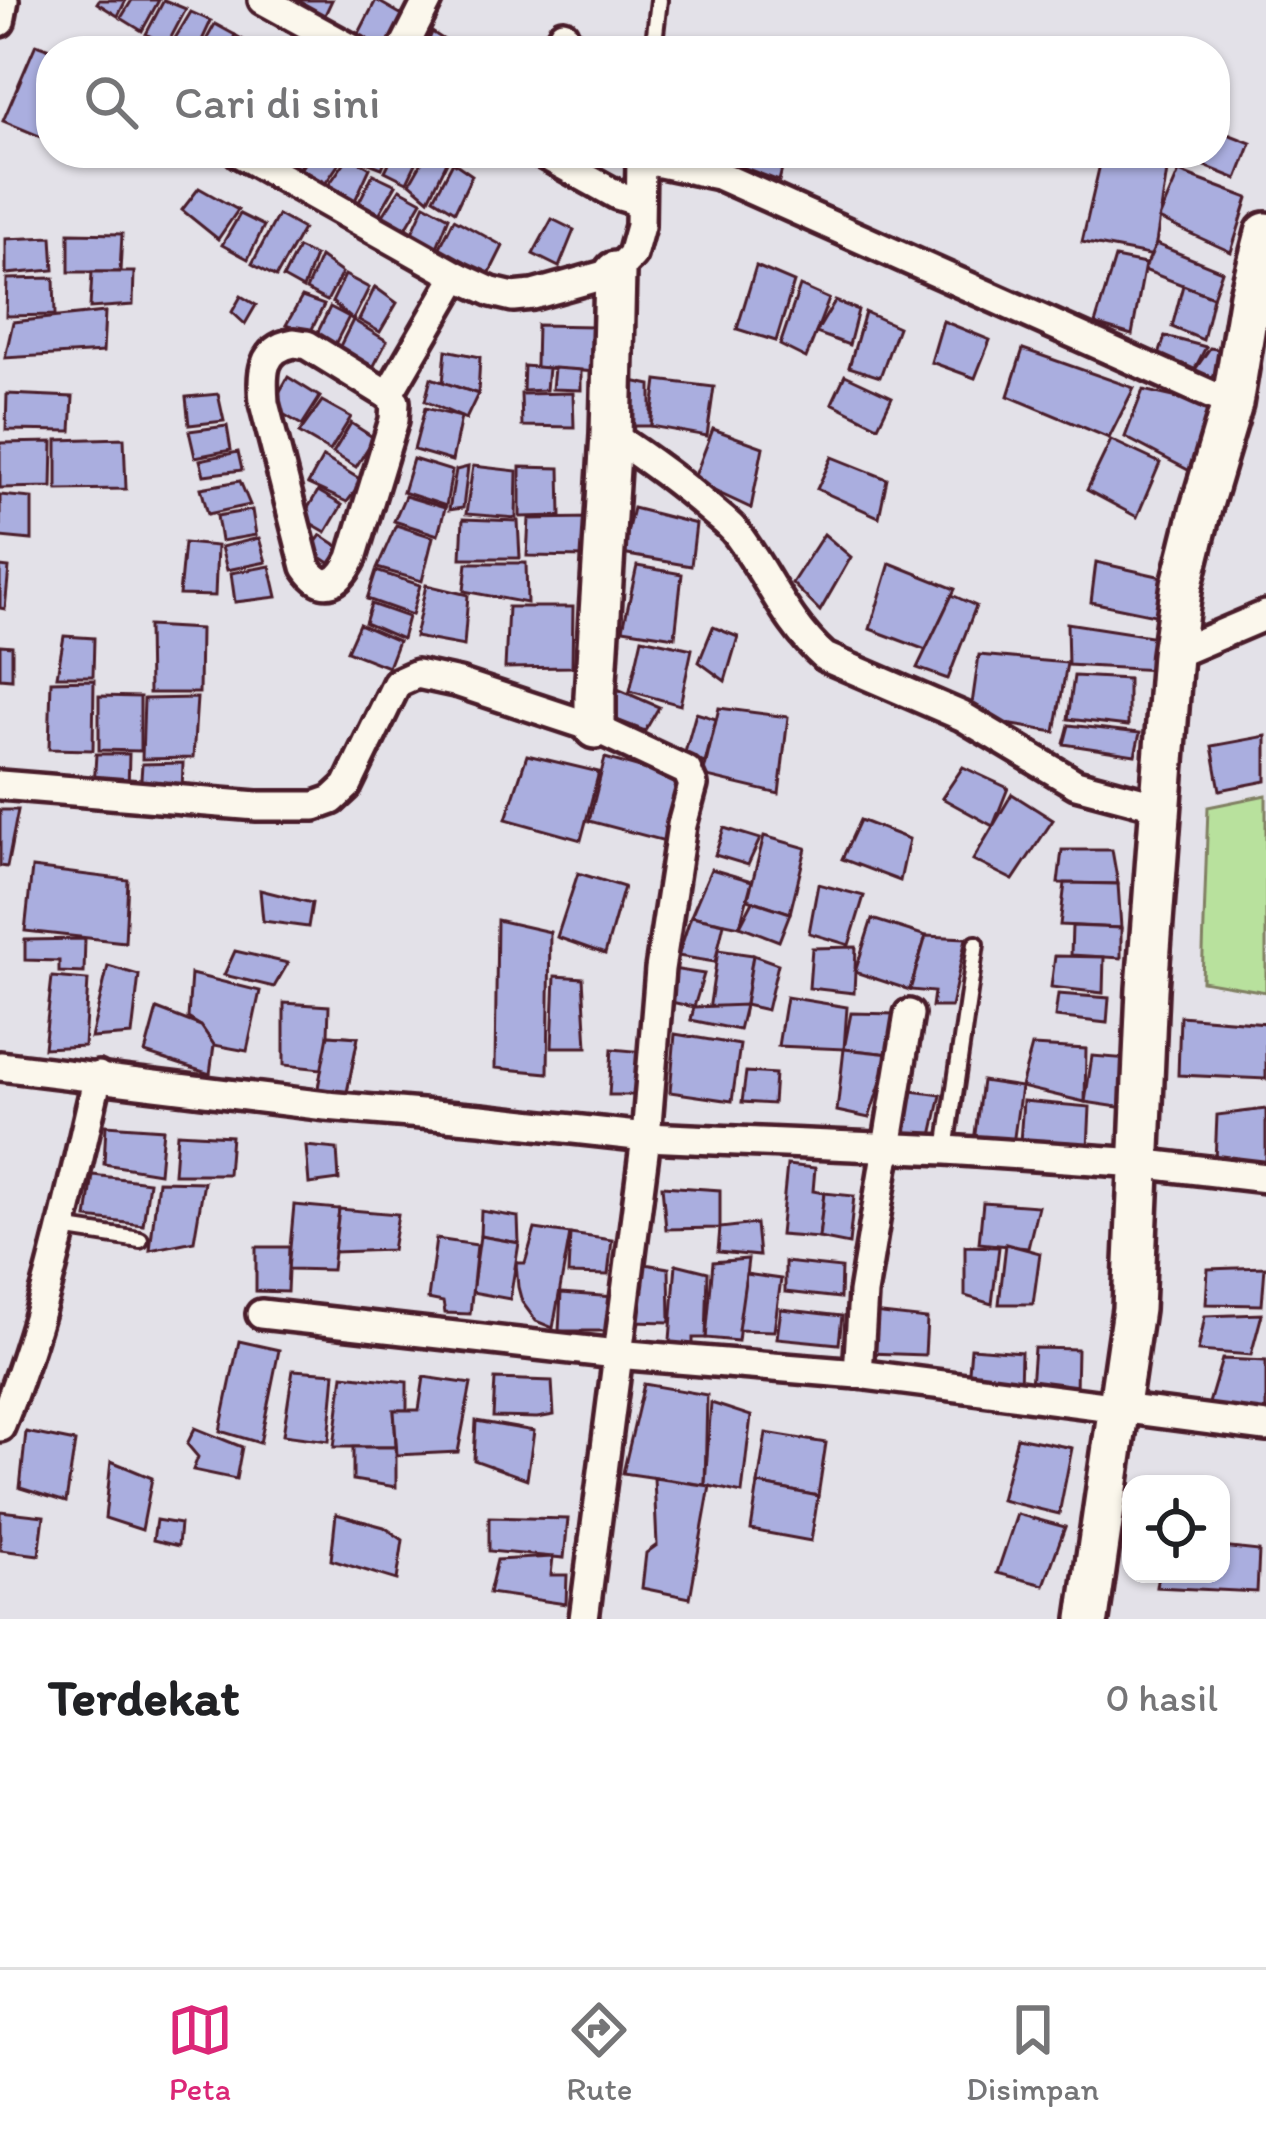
<!DOCTYPE html>
<html lang="id">
<head>
<meta charset="utf-8">
<style>
	:root { --surface:#fff; --page:#f6f6f6; --text:#202124; --muted:#757577; --line:#e0e0e0; --accent:#db2777 }
	body { margin:0; font-family:Itim,sans-serif; background:var(--page); color:var(--text) }
	.controls { position:absolute; right:36px; bottom:36px; display:grid; overflow:hidden; border-radius:24px; box-shadow:0 3px 9px #0004 }
	.controls button { width:108px; height:108px; display:grid; place-items:center; padding:0; border:0; border-bottom:3px solid var(--line); background:var(--surface); color:var(--text); font:60px sans-serif }
	.list { margin:0; padding:0; list-style:none }
	h2 { display:flex; justify-content:space-between; align-items:center; height:156px; margin:0; padding:0 48px; font-size:51px }
	h2 small { font-size:39px; font-weight:400; color:var(--muted) }
	.icon { flex:none; width:66px; height:66px; fill:none; stroke:currentColor; stroke-width:2; stroke-linecap:round; stroke-linejoin:round }
	.map { position:relative; flex:none; width:1266px; height:1619px; overflow:hidden }
	.search { position:absolute; background:var(--surface); box-shadow:0 3px 9px #0004; left:36px; right:36px; top:36px; height:132px; display:flex; align-items:center; gap:30px; box-sizing:border-box; padding:0 42px; border-radius:48px; color:var(--muted); font-size:45px }
	.sheet { height:348px; background:var(--surface) }
	nav { display:flex; justify-content:space-around; align-items:center; box-sizing:border-box; height:168px; border-top:3px solid var(--line); background:var(--surface); font-size:33px; color:var(--muted) }
	nav a { display:grid; justify-items:center; gap:6px }
	nav .on { color:var(--accent) }
	.map>svg:first-child { display:block }
</style>
</head>
<body>
<div class="map">
<svg width="1266" height="1619" viewBox="0 0 1266 1619">
	<rect width="100%" height="100%" fill="#e3e1e8"/>
	<filter id="ink" filterUnits="userSpaceOnUse"><feTurbulence type="fractalNoise" baseFrequency=".00833" numOctaves="2"/><feDisplacementMap in="SourceGraphic" scale="24" xChannelSelector="R" yChannelSelector="G"/><feConvolveMatrix kernelMatrix="1 2 1 2 8 2 1 2 1" color-interpolation-filters="sRGB"/></filter>
	<g filter="url(#ink)">
		<!-- green -->
		<path fill="#b8e19d" stroke="#818064" stroke-width="3" d="M1266,795V992L1202,981L1208,807Z"/>
		<!-- building -->
		<g fill="#aaaedf" stroke="#4a1f2b" stroke-width="3">
			<path d="M99,0H126L118,16L97,3Z"/>
			<path d="M132,0H159L142,31L121,18Z"/>
			<path d="M164,0L186,9L167,45L146,34Z"/>
			<path d="M298,0H332L324,17L296,3Z"/>
			<path d="M376,0L404,16L388,51H383L357,37Z"/>
			<path d="M191,12L211,21L197,51H181L171,45Z"/>
			<path d="M215,24L235,35L228,51H200Z"/>
			<path d="M432,32L458,49L457,51H425Z"/>
			<path d="M235,35L257,48L256,51H230Z"/>
			<path d="M36,44L55,51H51V141L3,121Z"/>
			<path d="M1215,129L1251,143L1237,179L1173,153H1215Z"/>
			<path d="M278,153H305L297,174L276,158Z"/>
			<path d="M311,153H340L344,156L325,184L297,174Z"/>
			<path d="M359,153H388L382,168L356,158Z"/>
			<path d="M394,153H421L407,182L385,171Z"/>
			<path d="M427,153H435L448,160L429,199L410,183Z"/>
			<path d="M725,153H786L779,181L724,160Z"/>
			<path d="M349,156L370,168L353,205L328,186Z"/>
			<path d="M1101,160L1167,171L1154,256L1082,242Z"/>
			<path d="M453,162L472,175L455,211L434,198Z"/>
			<path d="M1179,172L1248,198L1231,252L1159,219Z"/>
			<path d="M373,174L396,185L378,216L358,204Z"/>
			<path d="M199,188L238,210L218,239L182,210Z"/>
			<path d="M400,189L422,201L405,230L382,217Z"/>
			<path d="M425,204L449,217L437,247L411,235Z"/>
			<path d="M240,214L264,226L248,259L222,245Z"/>
			<path d="M278,215L303,229L276,277L252,264Z"/>
			<path d="M454,219L503,246L487,278L436,255Z"/>
			<path d="M552,219L574,230L559,267L533,254Z"/>
			<path d="M69,233L122,234L120,272H69Z"/>
			<path d="M52,237L54,270L6,274V239Z"/>
			<path d="M1156,244L1222,271L1213,297L1144,270Z"/>
			<path d="M298,248L315,256L303,289L283,278Z"/>
			<path d="M320,257L342,273L327,301L306,290Z"/>
			<path d="M1115,258L1145,264L1132,335L1095,324Z"/>
			<path d="M756,266L794,282L776,341L737,329Z"/>
			<path d="M92,272H134L133,305L90,308Z"/>
			<path d="M345,275L369,288L353,320L332,302Z"/>
			<path d="M54,278L55,315L6,316L7,279Z"/>
			<path d="M1183,285L1213,297L1203,340L1172,327Z"/>
			<path d="M800,286L829,299L806,358L780,345Z"/>
			<path d="M375,287L397,303L380,332L359,320Z"/>
			<path d="M241,296L256,305L245,324L232,312Z"/>
			<path d="M302,297L324,305L309,335L286,325Z"/>
			<path d="M835,301L858,310L849,345L816,333Z"/>
			<path d="M330,307L349,317L332,350L315,338Z"/>
			<path d="M105,312L103,352L5,358L13,322Z"/>
			<path d="M865,312L898,327L880,377L849,367Z"/>
			<path d="M353,320L387,341L369,375L337,352Z"/>
			<path d="M943,321L990,340L975,378L931,362Z"/>
			<path d="M537,325L594,326L596,372L536,367Z"/>
			<path d="M1165,336L1206,347L1192,374L1157,362Z"/>
			<path d="M1210,348L1228,351L1218,383L1192,374Z"/>
			<path d="M1023,349L1134,388L1109,438L1008,396Z"/>
			<path d="M446,350L480,357L478,394L443,383Z"/>
			<path d="M524,366L548,368L546,390L523,391Z"/>
			<path d="M554,368L581,370V390L552,389Z"/>
			<path d="M845,375L892,397L878,426L832,403Z"/>
			<path d="M288,377L320,397L302,425L271,407Z"/>
			<path d="M431,378L478,394L466,419L425,401Z"/>
			<path d="M627,380L651,385V426H624Z"/>
			<path d="M657,380L714,387L707,436L651,426Z"/>
			<path d="M1143,390L1213,406L1194,473L1125,437Z"/>
			<path d="M573,393L574,427L522,426L521,394Z"/>
			<path d="M7,394L73,397L71,431L6,430Z"/>
			<path d="M218,394L224,421L189,425L186,397Z"/>
			<path d="M322,401L351,417L330,451L299,433Z"/>
			<path d="M425,408L461,417L452,461L414,450Z"/>
			<path d="M351,423L374,438L356,467L333,453Z"/>
			<path d="M227,426L231,450L195,457L189,431Z"/>
			<path d="M713,429L763,447L751,508L693,481Z"/>
			<path d="M124,438L126,489L57,490V440Z"/>
			<path d="M1111,440L1160,463L1137,517L1087,490Z"/>
			<path d="M53,442L52,487L0,488V443Z"/>
			<path d="M238,452L242,470L204,475L200,460Z"/>
			<path d="M323,457L363,481L347,502L308,484Z"/>
			<path d="M832,457L887,479L879,517L817,489Z"/>
			<path d="M413,459L452,471L446,506L403,492Z"/>
			<path d="M473,466L517,471L516,518L466,514Z"/>
			<path d="M468,467L463,508L449,510L456,470Z"/>
			<path d="M520,467L560,468L561,516L520,517Z"/>
			<path d="M240,481L250,505L208,514L201,488Z"/>
			<path d="M318,491L342,505L326,532L302,518Z"/>
			<path d="M0,495L32,498V540L0,537Z"/>
			<path d="M405,496L445,508L438,535L394,521Z"/>
			<path d="M633,508L696,524L691,566L622,554Z"/>
			<path d="M252,510L256,535L221,541L217,516Z"/>
			<path d="M591,518L589,557L527,556L529,519Z"/>
			<path d="M463,519L518,521L520,558H461Z"/>
			<path d="M396,525L433,537L422,581L377,568Z"/>
			<path d="M824,534L851,557L820,611L792,583Z"/>
			<path d="M321,535L344,550L334,566L310,550Z"/>
			<path d="M259,538L266,562L227,570L221,547Z"/>
			<path d="M184,543L217,546L215,596L179,595Z"/>
			<path d="M1096,562L1171,579L1169,618L1091,602Z"/>
			<path d="M467,563H526L527,603L464,591Z"/>
			<path d="M890,563L955,589L926,650L870,629Z"/>
			<path d="M270,566L277,597L235,602L231,573Z"/>
			<path d="M637,566L682,574L675,637L623,629Z"/>
			<path d="M0,567L9,568L5,609L0,608Z"/>
			<path d="M376,571L420,585L412,615L367,599Z"/>
			<path d="M426,585L468,595L464,646L415,637Z"/>
			<path d="M952,595L976,606L948,679L917,668Z"/>
			<path d="M371,604L408,617L402,639L365,623Z"/>
			<path d="M508,607H573L572,667L505,668Z"/>
			<path d="M1067,623L1157,637L1156,670L1068,665Z"/>
			<path d="M359,624L398,641L388,667L347,651Z"/>
			<path d="M148,626L200,629L199,693H149Z"/>
			<path d="M713,627L738,637L725,681L699,662Z"/>
			<path d="M64,636L94,638L93,676H57Z"/>
			<path d="M642,638L692,649L680,705L630,691Z"/>
			<path d="M0,645L12,646V679L0,678Z"/>
			<path d="M979,655L1067,663L1055,732L970,718Z"/>
			<path d="M1074,676L1128,679V726L1068,719Z"/>
			<path d="M94,680L93,750L49,749L51,681Z"/>
			<path d="M615,688L659,707L645,731L601,714Z"/>
			<path d="M99,696L140,697V751L99,750Z"/>
			<path d="M197,698L193,758L142,759L144,699Z"/>
			<path d="M719,708L788,717L779,794L703,776Z"/>
			<path d="M696,713L716,719L705,763L684,756Z"/>
			<path d="M1069,725L1140,733L1135,755L1064,744Z"/>
			<path d="M1266,736V781L1220,790L1212,746Z"/>
			<path d="M96,754H129L128,789L94,788Z"/>
			<path d="M527,755L599,772L581,840L506,819Z"/>
			<path d="M605,758L679,779L665,841L589,821Z"/>
			<path d="M183,763L182,792L140,794L142,764Z"/>
			<path d="M963,767L1008,788L993,826L942,798Z"/>
			<path d="M1012,794L1053,820L1013,880L973,860Z"/>
			<path d="M0,810H18L7,867L0,866Z"/>
			<path d="M860,820L909,839L900,881L842,859Z"/>
			<path d="M724,828L760,839L748,865L715,855Z"/>
			<path d="M764,836L806,848L790,913L748,899Z"/>
			<path d="M1062,850H1112L1118,884L1058,883Z"/>
			<path d="M32,868L128,880L125,942L25,931Z"/>
			<path d="M711,869L752,881L740,926L691,916Z"/>
			<path d="M578,873L624,887L605,954L557,937Z"/>
			<path d="M1065,883L1118,884L1121,928L1060,925Z"/>
			<path d="M818,884L864,896L849,945L809,933Z"/>
			<path d="M260,890L312,903L308,927L263,921Z"/>
			<path d="M753,901L790,913L779,941L740,926Z"/>
			<path d="M691,916L724,923L715,962L678,956Z"/>
			<path d="M872,919L926,936L910,990L855,972Z"/>
			<path d="M497,920L550,932L548,1073L495,1068Z"/>
			<path d="M1072,926L1121,928V958L1071,955Z"/>
			<path d="M926,936L966,938L951,1007H932L934,992L910,990Z"/>
			<path d="M85,939L84,973L59,972V961L25,960V940Z"/>
			<path d="M856,947L854,993L809,988L812,948Z"/>
			<path d="M718,950L753,955L743,1016L709,1010Z"/>
			<path d="M235,951L288,963L274,987L224,975Z"/>
			<path d="M753,955L778,964L767,1010L745,1005Z"/>
			<path d="M1055,956L1104,957L1103,993L1051,987Z"/>
			<path d="M108,966L139,975L132,1035L91,1038Z"/>
			<path d="M666,968L704,974L694,1007L662,1000Z"/>
			<path d="M191,974L260,991L247,1051L214,1045L201,1026L188,1018Z"/>
			<path d="M555,976L583,978L587,1047H552Z"/>
			<path d="M52,977L88,980L84,1046L44,1048Z"/>
			<path d="M1058,994L1109,998L1107,1023L1055,1017Z"/>
			<path d="M786,997L847,1007L844,1049L778,1046Z"/>
			<path d="M284,1003L329,1006L328,1035L358,1037L347,1092L318,1088L322,1069L284,1065Z"/>
			<path d="M745,1005L739,1030L691,1020L694,1007Z"/>
			<path d="M157,1009L201,1026L214,1045L210,1074L145,1053Z"/>
			<path d="M851,1013L896,1014L890,1054L844,1049Z"/>
			<path d="M1180,1016L1266,1023V1079L1178,1075Z"/>
			<path d="M675,1034L740,1045L732,1101L670,1092Z"/>
			<path d="M328,1035L358,1037L347,1092L318,1088Z"/>
			<path d="M1032,1046L1086,1049L1085,1102L1021,1087Z"/>
			<path d="M612,1049L645,1052L640,1095H609Z"/>
			<path d="M844,1049L890,1054L869,1118L837,1111Z"/>
			<path d="M1092,1056L1130,1059L1125,1108L1085,1102Z"/>
			<path d="M746,1072L775,1074L773,1104L742,1102Z"/>
			<path d="M982,1081L1021,1087L1013,1144L974,1141Z"/>
			<path d="M912,1091L941,1095L931,1140L901,1136Z"/>
			<path d="M1023,1101L1090,1107L1088,1148L1020,1142Z"/>
			<path d="M1266,1109V1171L1215,1161L1217,1115Z"/>
			<path d="M106,1125L163,1129L159,1173L104,1164Z"/>
			<path d="M177,1133L231,1136L228,1174H174Z"/>
			<path d="M306,1146L337,1149L339,1180L309,1184Z"/>
			<path d="M787,1165L815,1168L813,1191L824,1193L819,1238L780,1235Z"/>
			<path d="M93,1175L149,1182L143,1225L87,1218Z"/>
			<path d="M158,1181L204,1182L194,1241L150,1250Z"/>
			<path d="M662,1186L720,1190V1228L666,1229Z"/>
			<path d="M824,1193L854,1196L849,1244L819,1238Z"/>
			<path d="M983,1202L1038,1206L1028,1248L979,1243Z"/>
			<path d="M294,1205L339,1209L332,1270L288,1269Z"/>
			<path d="M339,1209L398,1214L392,1250L334,1252Z"/>
			<path d="M481,1211L518,1217L519,1243L480,1236Z"/>
			<path d="M756,1224L759,1256L718,1252L720,1228Z"/>
			<path d="M535,1229L570,1234L553,1328L536,1321L522,1302L518,1287L516,1263H525Z"/>
			<path d="M570,1234L612,1240L608,1275L568,1274Z"/>
			<path d="M480,1236L519,1243L510,1299L472,1292Z"/>
			<path d="M436,1239L477,1245L470,1314L445,1313L443,1302L428,1299Z"/>
			<path d="M1006,1244L1040,1253L1033,1304H999Z"/>
			<path d="M965,1246L999,1247L992,1304L965,1296Z"/>
			<path d="M256,1247H289L287,1292L256,1291Z"/>
			<path d="M748,1259L738,1341L706,1338L713,1262Z"/>
			<path d="M785,1262L841,1268L840,1298L785,1292Z"/>
			<path d="M639,1263L669,1268L670,1322L633,1321Z"/>
			<path d="M676,1264L708,1272L706,1338H693V1352L669,1353Z"/>
			<path d="M1265,1267L1262,1305L1206,1304L1208,1269Z"/>
			<path d="M746,1274L781,1279L774,1331L738,1330Z"/>
			<path d="M561,1293L614,1297L612,1331H559Z"/>
			<path d="M781,1309L842,1316L839,1344L777,1338Z"/>
			<path d="M873,1313L927,1319L925,1355L869,1353Z"/>
			<path d="M1262,1314L1251,1355L1198,1351L1205,1316Z"/>
			<path d="M239,1341L279,1350L260,1443L220,1431Z"/>
			<path d="M971,1348L1021,1352L1020,1389L968,1383Z"/>
			<path d="M1034,1348L1077,1349L1076,1391L1031,1386Z"/>
			<path d="M1222,1359L1266,1361V1417L1207,1410Z"/>
			<path d="M293,1370L335,1373L329,1441L283,1435Z"/>
			<path d="M343,1375L407,1382V1410H394L396,1447H334Z"/>
			<path d="M424,1377L471,1384L458,1452L397,1455L394,1410H419Z"/>
			<path d="M495,1379L552,1381L554,1415L537,1418L493,1417Z"/>
			<path d="M644,1384L707,1395L705,1485L623,1473Z"/>
			<path d="M711,1403L751,1416L742,1493L705,1485Z"/>
			<path d="M476,1421L534,1431L527,1479L474,1460Z"/>
			<path d="M195,1428L242,1447L236,1479L193,1470L198,1457L187,1444Z"/>
			<path d="M26,1432L75,1442L66,1502L20,1488Z"/>
			<path d="M766,1433L826,1443L818,1496L758,1484Z"/>
			<path d="M1017,1437L1072,1448L1059,1514L1001,1500Z"/>
			<path d="M353,1447H396V1487L353,1480Z"/>
			<path d="M111,1461L152,1478L142,1530L105,1518Z"/>
			<path d="M654,1478L710,1486L690,1598L642,1588L646,1553L657,1545Z"/>
			<path d="M758,1484L818,1496L811,1541L751,1530Z"/>
			<path d="M0,1511L44,1516L39,1555L0,1550Z"/>
			<path d="M336,1514L384,1527L403,1540L397,1580L331,1560Z"/>
			<path d="M1017,1514L1065,1527L1044,1585L997,1573Z"/>
			<path d="M489,1517L568,1519L564,1558L489,1551Z"/>
			<path d="M156,1520L180,1524L178,1546L153,1540Z"/>
			<path d="M1221,1547L1259,1551L1257,1592L1156,1587L1158,1574H1221Z"/>
			<path d="M553,1557L551,1575H567L566,1604L489,1593L497,1560Z"/>
		</g>
		<g fill="none" stroke-linecap="round" stroke-linejoin="round">
			<defs>
				<g id="service">
					<path d="M653,51L659,0"/>
					<path d="M946,1150L976,944"/>
					<path d="M62,1228L140,1240"/>
				</g>
				<g id="minor">
					<path d="M263,0L356,51"/>
					<path d="M0,22L4,0"/>
					<path d="M402,51L428,0"/>
					<path d="M554,51L563,34"/>
					<path d="M239,153L457,276L492,292L513,297L533,295L615,272L632,255L640,226L641,159L718,175L1232,404"/>
					<path d="M541,153L617,195L640,202"/>
					<path d="M294,343L307,345L388,395L395,402L394,420L352,558C340,583 324,594 306,567L264,403C262,375 260,349 294,343Z"/>
					<path d="M388,395L457,276"/>
					<path d="M611,435C646,458 678,481 709,508C719,517 730,524 737,534C768,575 786,623 825,657L962,716L1076,784L1159,806"/>
					<path d="M1172,655L1266,615"/>
					<path d="M0,785L257,806H315L332,800L347,786L397,683L417,674L459,683L595,728L687,771L693,785L682,825L660,969L646,1137L584,1619"/>
					<path d="M0,1066L326,1106L481,1119L646,1137L946,1150L1139,1163L1266,1178"/>
					<path d="M261,1314L616,1354L858,1374L1266,1427"/>
					<path d="M858,1374L863,1293L909,1014"/>
					<path d="M0,1427C46,1315 70,1194 98,1076"/>
				</g>
				<g id="secondary">
					<path d="M595,728V696L611,435L615,272"/>
					<path d="M1088,1619L1133,1309L1147,989L1172,655L1182,584L1201,508L1232,404L1250,295L1266,233"/>
				</g>
			</defs>
			<!-- service casing -->
			<use href="#service" stroke="#4a1f2b" stroke-width="22"/>
			<!-- minor casing -->
			<use href="#minor" stroke="#4a1f2b" stroke-width="36"/>
			<!-- secondary casing -->
			<use href="#secondary" stroke="#4a1f2b" stroke-width="48"/>
			<!-- service -->
			<use href="#service" stroke="#fbf7ec" stroke-width="14"/>
			<!-- minor -->
			<use href="#minor" stroke="#fbf7ec" stroke-width="27"/>
			<!-- secondary -->
			<use href="#secondary" stroke="#fbf7ec" stroke-width="39"/>
		</g>
	</g>
</svg>
<div class="controls">
<button><svg class="icon" aria-label="locate" viewBox="0 0 24 24"><circle cx="12" cy="12" r="6"/><path d="M12 2v4M12 18v4M2 12h4M18 12h4"/></svg></button>
</div>
<div class="search"><svg class="icon" aria-label="search" viewBox="0 0 24 24"><circle cx="10" cy="10" r="6"/><path d="M15 15l6 6"/></svg>Cari di sini</div>
</div>
<section class="sheet">
<h2>Terdekat<small>0 hasil</small></h2>
<ul class="list">
</ul>
</section>
<nav>
<a class="on"><svg class="icon" aria-label="map" viewBox="0 0 24 24"><path d="M3 6l6-2 6 2 6-2v14l-6 2-6-2-6 2zM9 4v14M15 6v14"/></svg>Peta</a>
<a><svg class="icon" aria-label="directions" viewBox="0 0 24 24"><path d="M12 3l9 9-9 9-9-9zM9 14v-3h6M13 9l2 2-2 2"/></svg>Rute</a>
<a><svg class="icon" aria-label="saved" viewBox="0 0 24 24"><path d="M7 4h10v16l-5-4-5 4z"/></svg>Disimpan</a>
</nav>
</body>
</html>
